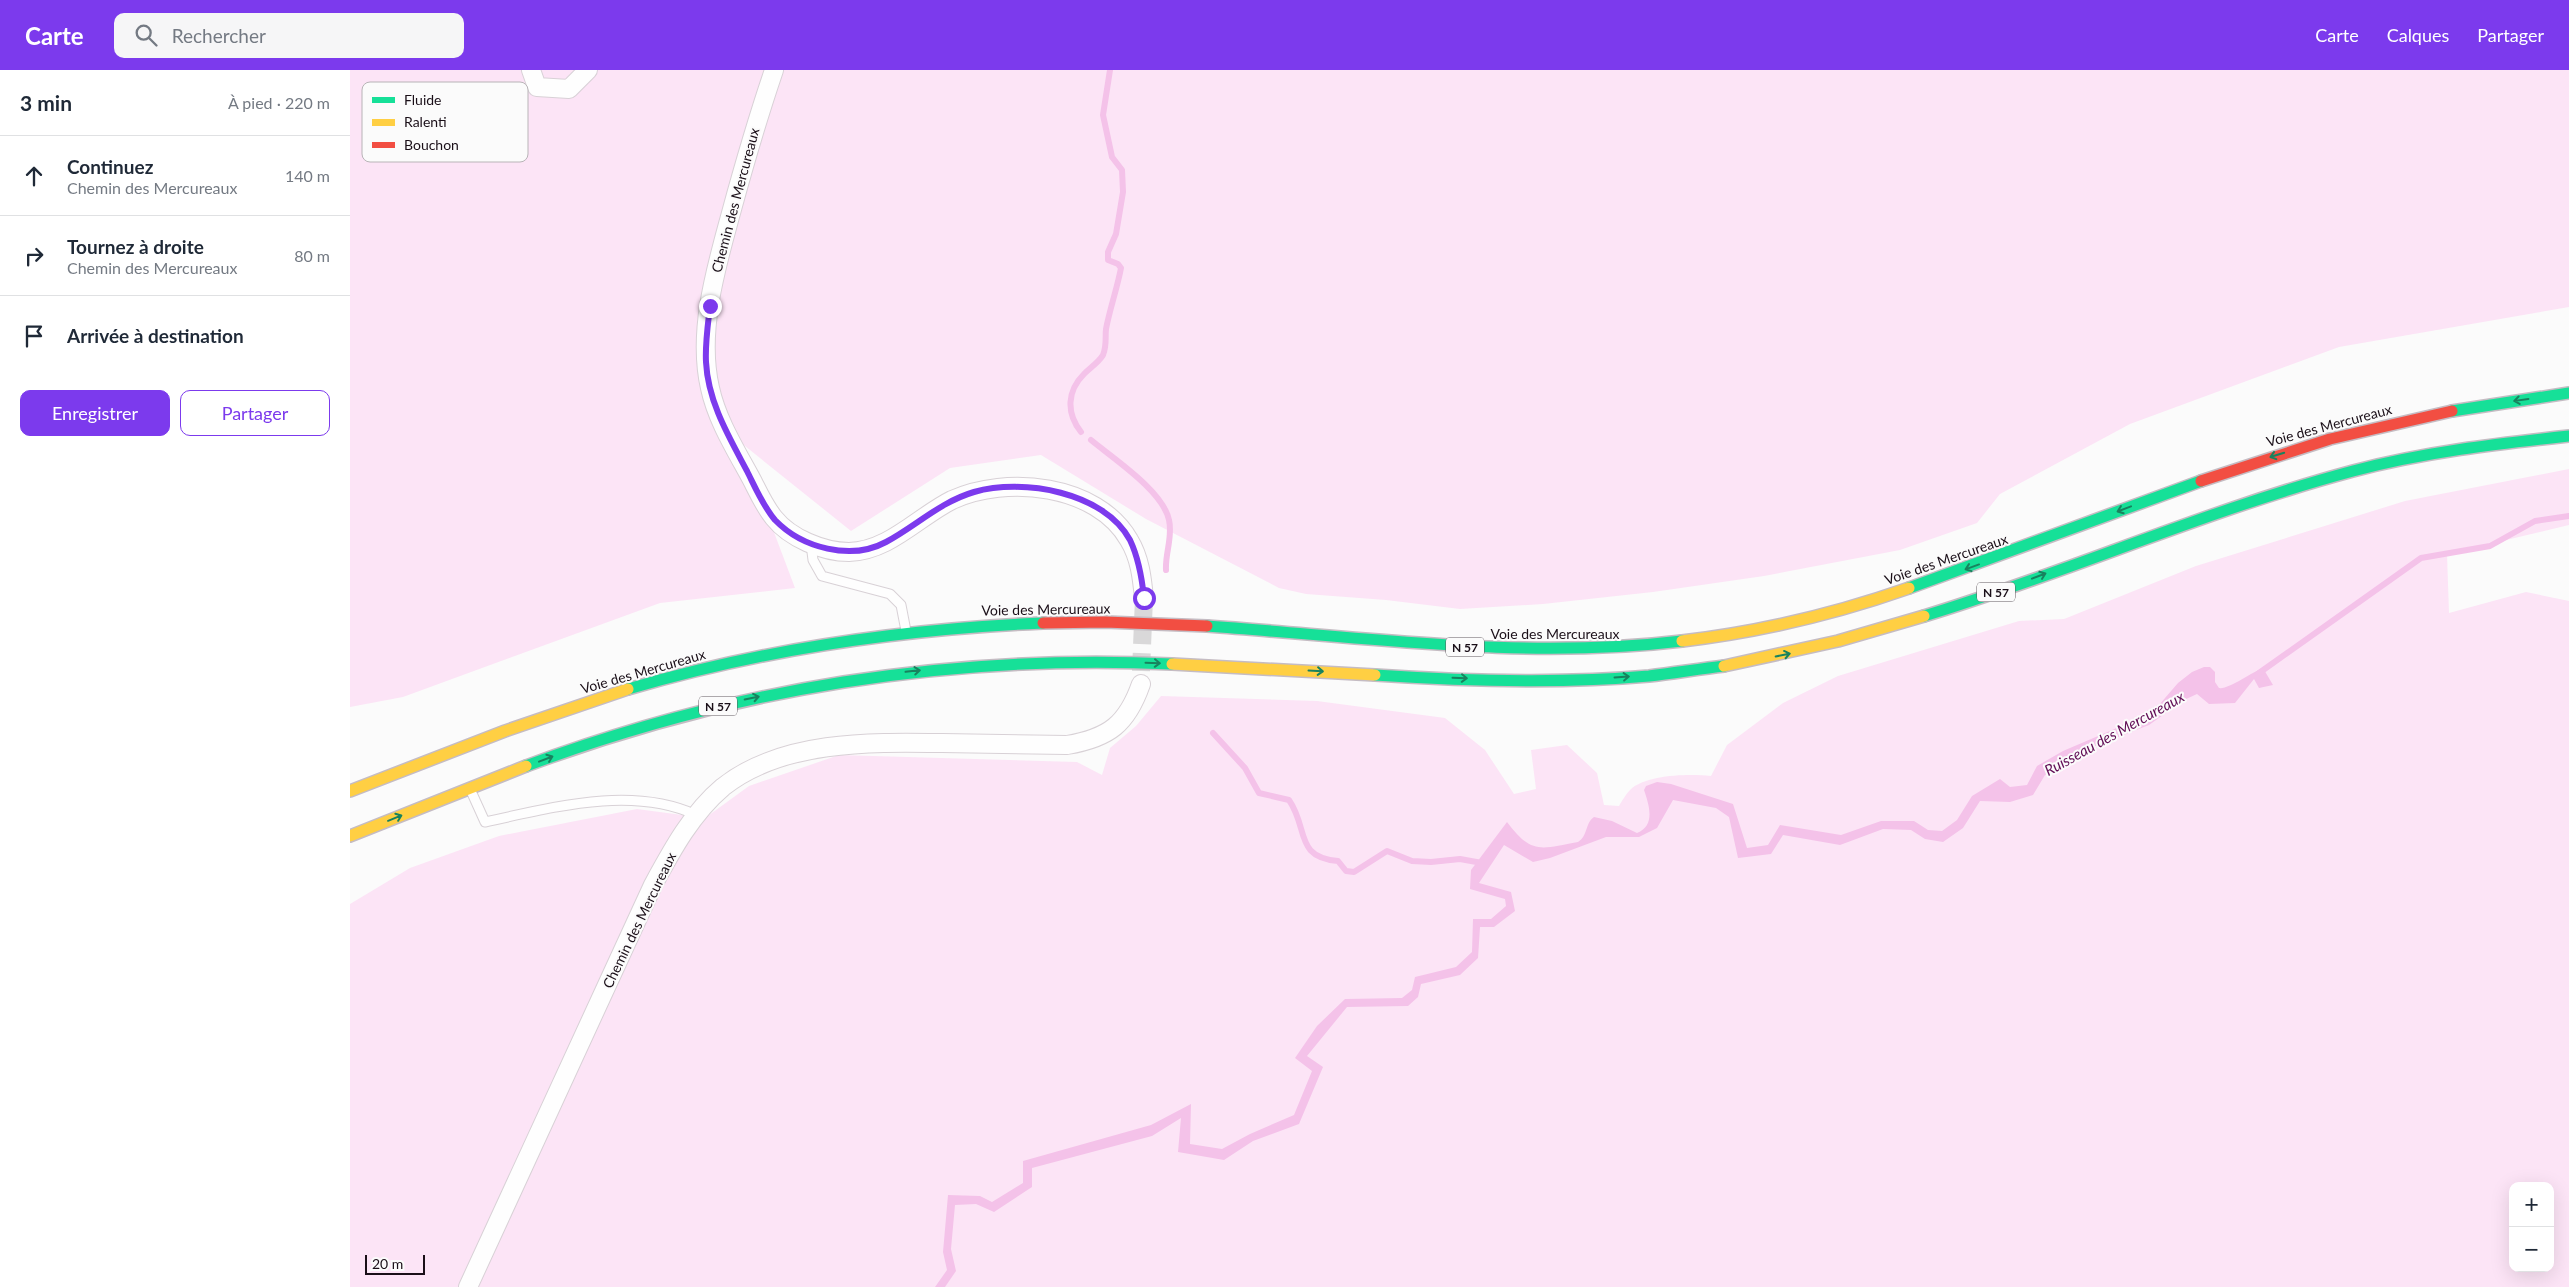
<!DOCTYPE html>
<html lang="fr">
<head>
<meta charset="utf-8">
<style>
	:root { --surface:#fff; --page:#f6f6f7; --text:#1f2937; --muted:#747a83; --line:#e0e1e3; --accent:#7c3aed }
	body { margin:0; font-family:Lato,sans-serif; background:var(--page); color:var(--text) }
	.controls { position:absolute; right:15px; bottom:15px; display:grid; overflow:hidden; border-radius:10px; box-shadow:0 5px 20px #0002 }
	.controls button { width:45px; height:45px; display:grid; place-items:center; padding:0; border:0; border-bottom:1px solid var(--line); background:var(--surface); color:var(--text); font:25px sans-serif }
	.scale { position:absolute; left:15px; bottom:12px; width:60px; box-sizing:border-box; padding-left:5px; border:2px solid #1a0f18; border-top:0; font-size:14px; line-height:18px; white-space:nowrap; color:#1a0f18; -webkit-text-stroke:4px #fbfbfb; paint-order:stroke }
	.stop { position:absolute; width:15px; height:15px; margin:-11px; border:4px solid #7c3aed; border-radius:50%; background:#fff }
	.stop.end { background:#7c3aed; border-color:#fff; box-shadow:0 1px 5px #0008 }
	.list { margin:0; padding:0; list-style:none }
	h2 { display:flex; justify-content:space-between; align-items:center; height:65px; margin:0; padding:0 20px; font-size:21px }
	h2 small { font-size:16px; font-weight:400; color:var(--muted) }
	.list li { display:grid; grid-template-columns:32px 1fr auto; gap:15px; align-items:center; box-sizing:border-box; height:80px; padding:0 20px; border-top:1px solid var(--line) }
	.list b { display:block; font-size:19px; white-space:nowrap }
	.list p { margin:0; font-size:16px; white-space:nowrap; color:var(--muted) }
	.list em { font-size:16px; font-style:normal; color:var(--muted) }
	.actions { display:flex; gap:10px; padding:15px 20px }
	.actions a { flex:1; padding:11px 0; border:1px solid var(--accent); border-radius:10px; text-align:center; font-size:18px; color:var(--accent) }
	.actions .main { background:var(--accent); color:#fff }
	.icon { flex:none; width:28px; height:28px; fill:none; stroke:currentColor; stroke-width:2; stroke-linecap:round; stroke-linejoin:round }
	.map { position:relative; flex:none; width:2219px; height:1217px; overflow:hidden }
	header { display:flex; align-items:center; gap:30px; box-sizing:border-box; height:70px; padding:0 25px; background:var(--accent); color:#fff }
	header strong { font-size:24px }
	nav { display:flex; gap:28px; margin-inline-start:auto; font-size:18px }
	.search { width:350px; height:45px; background:var(--page); display:flex; align-items:center; gap:12px; box-sizing:border-box; padding:0 18px; border-radius:10px; color:var(--muted); font-size:19px }
	main { display:flex }
	aside { flex:1; background:var(--surface) }
	.map>svg:first-child { display:block }
</style>
</head>
<body>
<header>
<strong>Carte</strong>
<div class="search"><svg class="icon" aria-label="search" viewBox="0 0 24 24"><circle cx="10" cy="10" r="6"/><path d="M15 15l6 6"/></svg>Rechercher</div>
<nav><a>Carte</a><a>Calques</a><a>Partager</a></nav>
</header>
<main>
<aside>
<h2>3 min<small>À pied · 220 m</small></h2>
<ul class="list">
<li><svg class="icon" aria-label="ahead" viewBox="0 0 24 24"><path d="M12 20V5M6 11l6-6 6 6"/></svg><div><b>Continuez</b><p>Chemin des Mercureaux</p></div><em>140 m</em></li>
<li><svg class="icon" aria-label="right" viewBox="0 0 24 24"><path d="M7 20v-9h11M14 6l5 5-5 5"/></svg><div><b>Tournez à droite</b><p>Chemin des Mercureaux</p></div><em>80 m</em></li>
<li><svg class="icon" aria-label="arrive" viewBox="0 0 24 24"><path d="M6 21V4h12l-3 4 3 4H6"/></svg><div><b>Arrivée à destination</b></div></li>
</ul>
<div class="actions"><a class="main">Enregistrer</a><a>Partager</a></div>
</aside>
<div class="map">
<svg width="2219" height="1217" viewBox="0 0 2219 1217">
	<rect width="100%" height="100%" fill="#fbfbfb"/>
	<!-- green -->
	<g fill="#fce4f6" fill-rule="evenodd">
		<path d="M0,0H2219V237L1989,277L1780,354L1650,424L1627,453L1550,480L1414,506L1303,522L1193,534L1110,539L1036,530L956,524L929,518L796,449L691,385L600,398L501,461L390,372L445,518L310,533L53,627L0,637Z"/>
		<path d="M2219,399V455L2097,484L2099,543L2176,522L2219,531V1217H0V834L60,798L149,766L287,739L355,748L399,716L489,685L727,692L752,705L760,678L786,656L811,626L967,631L1095,648L1135,680L1164,724L1186,719L1181,680L1217,675L1247,703L1254,735L1269,736C1272,731 1276,724 1280,720C1297,704 1340,704 1361,706L1377,675L1433,633L1488,606L1669,551L1714,549L1846,496L2055,431ZM2163,1116H2200V1198H2163Z"/>
	</g>
	<!-- water -->
	<path fill="#f4c2e9" d="M1854,597H1860L1865,602V612L1869,618C1878,620 1902,602 1913,598L1923,615L1909,618L1904,609L1885,633L1859,634L1847,624L1834,630L1799,655L1745,676L1720,690L1695,705L1683,725L1660,732L1630,731L1613,758L1593,772L1575,769L1561,760L1533,759L1490,775L1433,765L1421,784L1388,788L1379,747L1366,738L1323,730L1307,758L1289,767H1256L1200,788L1183,792L1154,775L1129,813L1161,822L1165,841L1144,857H1130L1128,888L1110,905L1071,914L1068,927L1058,936L997,937L957,986L973,997L949,1054L903,1071L874,1090L828,1082L831,1048L802,1066L682,1098V1117L644,1142L626,1134L605,1135L601,1179L606,1201L595,1217H585L597,1200L593,1182L598,1125L630,1126L642,1132L673,1113V1091L801,1055L841,1034L840,1074L872,1079L900,1064L944,1045L962,1001L945,988L967,956L995,929L1052,928L1062,920L1065,907L1106,897L1122,882L1123,849H1141L1156,836L1155,829L1120,819L1121,800L1157,752C1182,785 1190,779 1228,772C1238,766 1235,753 1244,747L1262,751L1287,763C1306,755 1299,735 1294,720L1296,716L1307,712L1321,714L1383,734L1397,778L1418,775L1430,755L1491,765L1531,751H1564L1578,760L1592,761L1607,750L1622,726L1650,709L1660,717L1677,715L1687,696L1713,681L1802,643L1828,613L1842,602Z"/>
	<g fill="none" stroke-linecap="round" stroke-linejoin="round">
		<!-- stream -->
		<g stroke="#f4c2e9" stroke-width="6">
			<path d="M731,362C716,343 717,321 734,304C740,298 749,292 753,285C757,275 755,268 756,259C760,238 767,219 771,198L768,194L758,190V182L766,164L773,122L772,100L762,87L753,45L760,0"/>
			<path d="M741,370C764,389 813,421 819,450C823,467 815,483 816,500"/>
			<path d="M1909,603L2071,488L2140,476L2185,451L2219,446"/>
			<path d="M1767,661L1810,637"/>
			<path d="M863,663L895,698L909,723L939,730C959,759 944,787 988,791L996,801L1004,802L1037,781L1062,791L1081,792L1110,789L1132,793"/>
		</g>
		<!-- street-tunnel -->
		<path stroke="#d9d8d9" stroke-width="18" stroke-dasharray="18 9" stroke-linecap="butt" d="M791,601L794,528"/>
		<defs>
			<g id="lane">
				<path d="M461,474L463,490L472,506L540,524L551,535L556,561"/>
				<path d="M121,721L135,752C201,738 281,715 346,745"/>
			</g>
			<g id="street">
				<path d="M181,0L187,17L219,19L238,0"/>
				<path d="M424,0C408,47 394,95 381,143C366,198 347,261 360,318C367,351 387,382 403,412C409,424 415,437 424,448C440,468 473,482 499,482C539,481 568,447 602,430C656,405 747,414 779,470C790,488 792,508 794,528"/>
				<path d="M118,1217L303,815C322,780 342,743 373,717C432,670 522,672 592,673C634,674 676,674 717,675C759,668 777,654 791,614"/>
			</g>
			<g id="fast">
				<path d="M2102,341L2219,323"/>
				<path d="M1559,518L1851,411"/>
				<path d="M1574,546C1719,502 1857,440 2003,401C2074,382 2146,374 2219,366"/>
				<path d="M857,556C1014,567 1174,590 1332,571"/>
				<path d="M1025,605C1115,611 1208,614 1299,606C1324,603 1349,599 1374,596"/>
				<path d="M278,619C414,579 552,559 693,553"/>
				<path d="M176,696C386,618 598,584 822,594"/>
			</g>
			<g id="slow">
				<path d="M1332,571C1409,562 1485,544 1559,518"/>
				<path d="M822,594L1025,605"/>
				<path d="M1374,596L1488,571L1574,546"/>
				<path d="M0,721L155,661L278,619"/>
				<path d="M0,766L176,696"/>
			</g>
			<g id="jam">
				<path d="M1851,411L1980,369L2102,341"/>
				<path d="M693,553L755,552L857,556"/>
			</g>
		</defs>
		<!-- lane casing -->
		<use href="#lane" stroke="#d8d1d6" stroke-width="11"/>
		<!-- street casing -->
		<use href="#street" stroke="#d8d1d6" stroke-width="20"/>
		<!-- fast casing -->
		<use href="#fast" stroke="#c5bcc3" stroke-width="14"/>
		<!-- slow casing -->
		<use href="#slow" stroke="#c5bcc3" stroke-width="14"/>
		<!-- jam casing -->
		<use href="#jam" stroke="#c5bcc3" stroke-width="14"/>
		<!-- lane -->
		<use href="#lane" stroke="#fefefe" stroke-width="9"/>
		<!-- street -->
		<use href="#street" stroke="#fefefe" stroke-width="18"/>
		<!-- fast -->
		<use href="#fast" stroke="#16e098" stroke-width="11"/>
		<!-- slow -->
		<use href="#slow" stroke="#ffcf43" stroke-width="11"/>
		<!-- jam -->
		<use href="#jam" stroke="#f24e42" stroke-width="11"/>
	</g>
	<!-- one-way arrows -->
	<defs><path id="oneway-shaft" d="M-6 0H5M1.5-3L5.5 0L1.5 3" fill="none" stroke-width="1.6" stroke-linecap="round" stroke-linejoin="round" transform="scale(1.25)"/></defs>
	<g stroke="#18825e">
		<use href="#oneway-shaft" transform="translate(2171 330) rotate(172)"/>
		<use href="#oneway-shaft" transform="translate(1927 385) rotate(163)"/>
		<use href="#oneway-shaft" transform="translate(1774 439) rotate(159)"/>
		<use href="#oneway-shaft" transform="translate(1622 497) rotate(160)"/>
		<use href="#oneway-shaft" transform="translate(1689 506) rotate(-21)"/>
		<use href="#oneway-shaft" transform="translate(1433 585) rotate(-12)"/>
		<use href="#oneway-shaft" transform="translate(803 593) rotate(2)"/>
		<use href="#oneway-shaft" transform="translate(563 601) rotate(-6)"/>
		<use href="#oneway-shaft" transform="translate(966 601) rotate(3)"/>
		<use href="#oneway-shaft" transform="translate(1272 607) rotate(-4)"/>
		<use href="#oneway-shaft" transform="translate(1110 608) rotate(2)"/>
		<use href="#oneway-shaft" transform="translate(402 628) rotate(-12)"/>
		<use href="#oneway-shaft" transform="translate(196 689) rotate(-21)"/>
		<use href="#oneway-shaft" transform="translate(45 748) rotate(-22)"/>
	</g>
	<g fill="none" stroke-linecap="round" stroke-linejoin="round">
		<!-- route -->
		<path stroke="#7c3aed" stroke-width="6" d="M360,236C358,254 355,273 356,292C358,332 379,367 397,401C405,417 413,436 425,450C452,478 501,491 536,472C566,456 590,432 624,422C673,408 754,422 780,470C789,489 792,508 794,528"/>
	</g>
	<g text-anchor="middle" dominant-baseline="central" stroke-width="4" stroke-linejoin="round" paint-order="stroke">
		<!-- shield labels -->
		<g fill="#fbfbfb" stroke="#5e565c" stroke-width="1">
			<rect x="1627" y="512.5" width="38" height="19" rx="4"/>
			<rect x="1096" y="567.5" width="38" height="19" rx="4"/>
			<rect x="349" y="626.5" width="38" height="19" rx="4"/>
		</g>
		<g font-size="12" font-weight="bold" fill="#1a0f18">
			<text x="1646" y="522">N 57</text>
			<text x="1115" y="577">N 57</text>
			<text x="368" y="636">N 57</text>
		</g>
		<!-- street labels -->
		<g font-size="14" fill="#1a0f18" stroke="#fbfbfb">
			<text transform="translate(385 130) rotate(-75)">Chemin des Mercureaux</text>
			<text transform="translate(1979 355) rotate(-15)">Voie des Mercureaux</text>
			<text transform="translate(1596 489) rotate(-19)">Voie des Mercureaux</text>
			<text transform="translate(696 539) rotate(-1)">Voie des Mercureaux</text>
			<text x="1205" y="563">Voie des Mercureaux</text>
			<text transform="translate(293 601) rotate(-16)">Voie des Mercureaux</text>
			<text transform="translate(289 850) rotate(-64)">Chemin des Mercureaux</text>
		</g>
		<!-- water labels -->
		<g font-size="15" font-style="italic" fill="#610d55" stroke="#fbfbfb">
			<text transform="translate(1764 663) rotate(-29)">Ruisseau des Mercureaux</text>
		</g>
	</g>
	<!-- legend -->
	<rect x="12" y="12" width="166" height="80" rx="8" fill="#fbfbfb" stroke="#b8b4b7" stroke-width="1"/>
	<rect x="22" y="27" width="23" height="6" fill="#16e098"/>
	<rect x="22" y="49" width="23" height="7" fill="#ffcf43"/>
	<rect x="22" y="72" width="23" height="6" fill="#f24e42"/>
	<g font-size="14" fill="#1a0f18">
		<text x="54" y="35">Fluide</text>
		<text x="54" y="57">Ralenti</text>
		<text x="54" y="80">Bouchon</text>
	</g>
</svg>
<div class="controls">
<button>+</button>
<button>−</button>
</div>
<div class="scale">20 m</div>
<div class="stop" style="left:794px;top:528px"></div>
<div class="stop end" style="left:360px;top:236px"></div>
</div>
</main>
</body>
</html>
